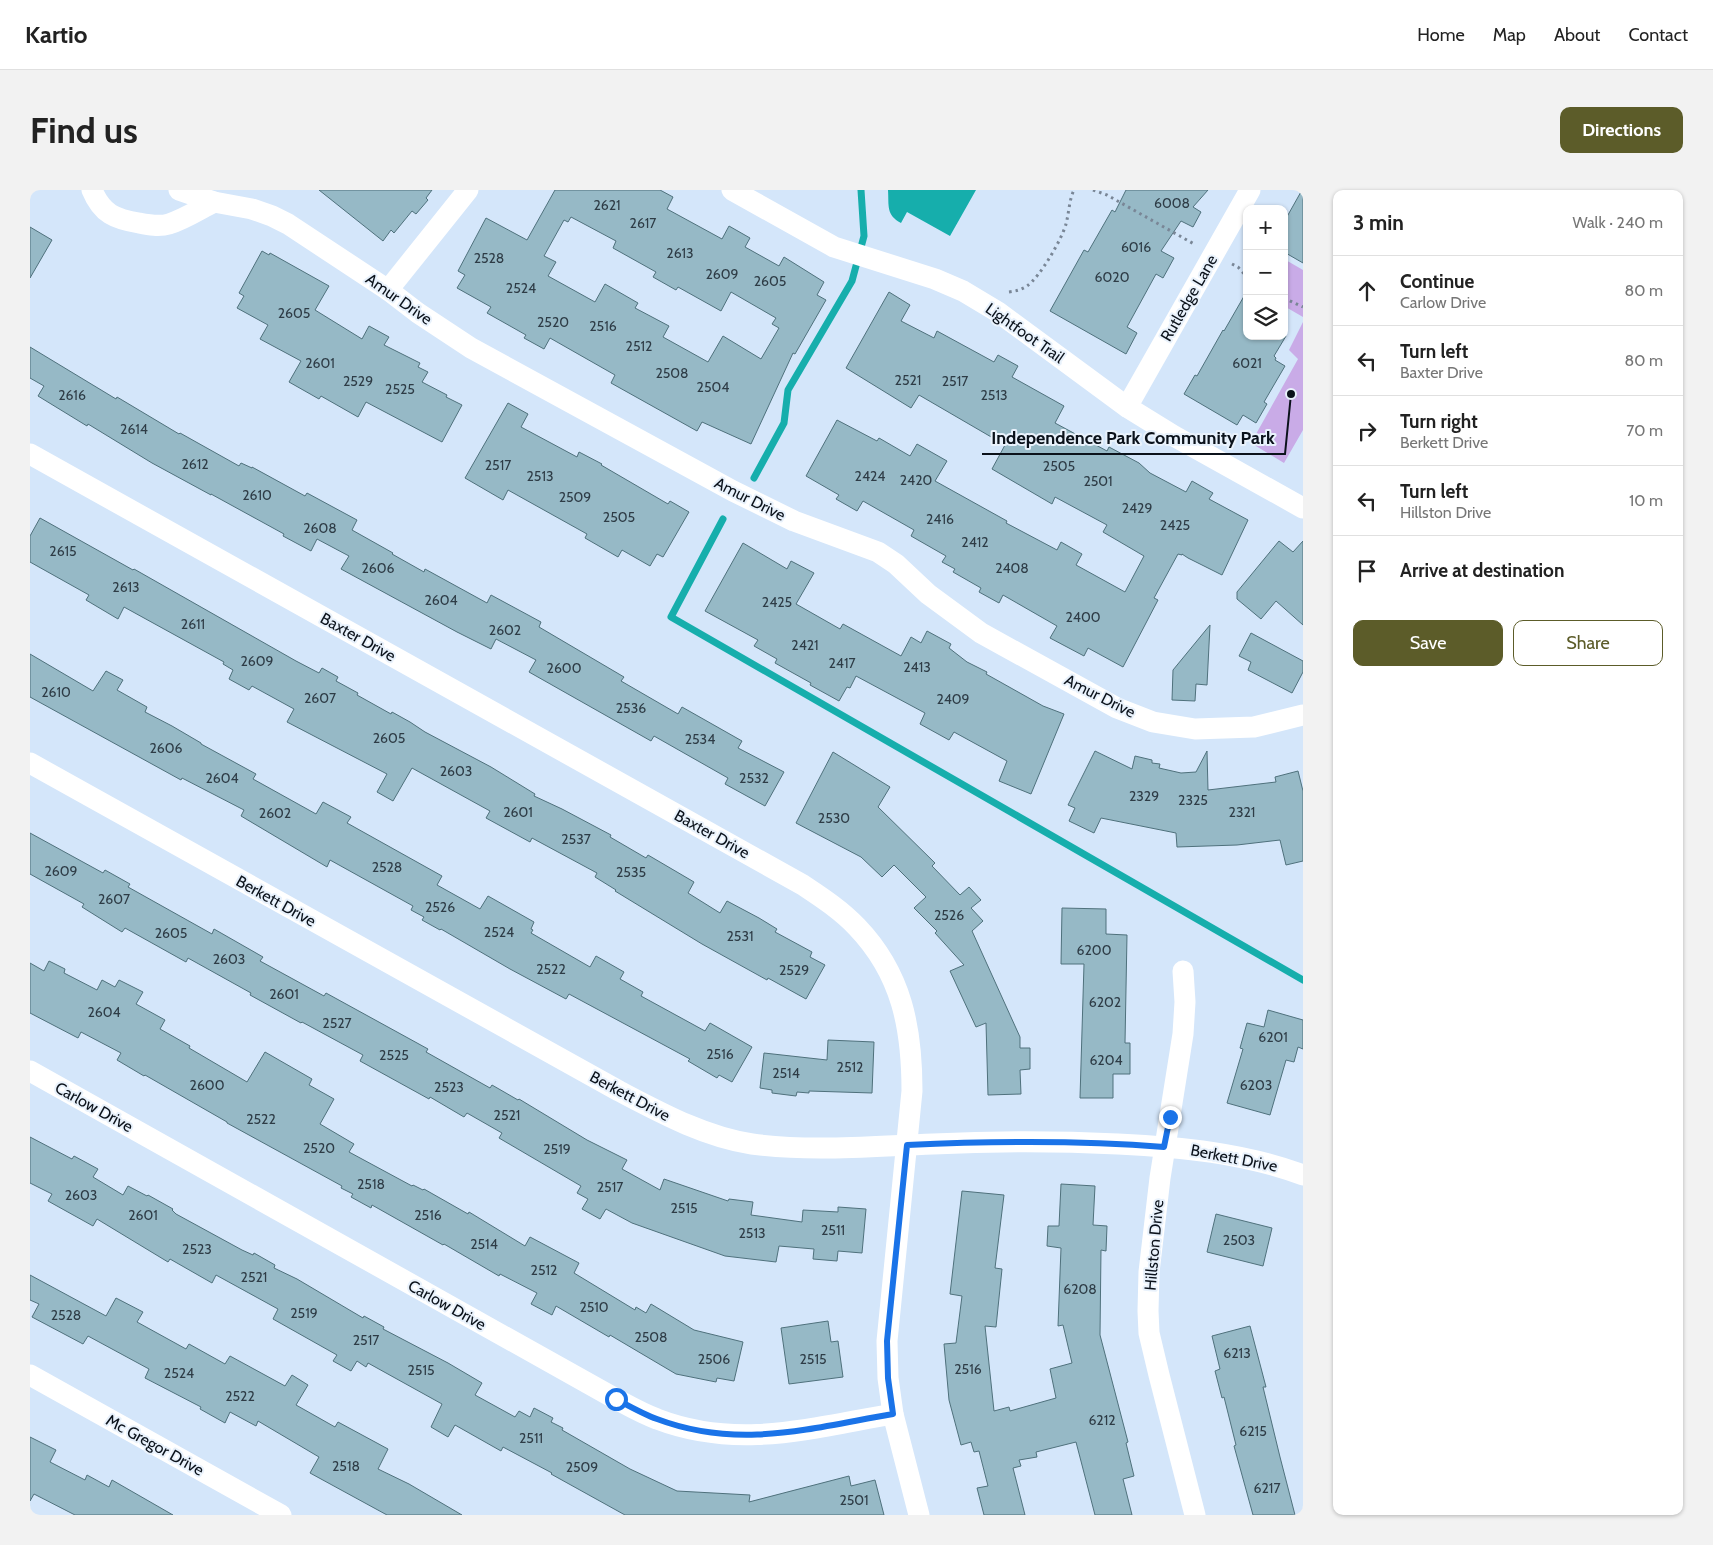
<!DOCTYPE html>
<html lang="en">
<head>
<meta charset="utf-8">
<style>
	:root { --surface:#fff; --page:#f2f2f2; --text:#222; --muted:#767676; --line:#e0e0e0; --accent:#5c5c29 }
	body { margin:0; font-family:Cabin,sans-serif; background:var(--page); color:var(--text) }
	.controls { position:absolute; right:15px; top:15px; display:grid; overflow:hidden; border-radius:10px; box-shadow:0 1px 4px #0004 }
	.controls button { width:45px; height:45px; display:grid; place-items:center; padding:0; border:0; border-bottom:1px solid var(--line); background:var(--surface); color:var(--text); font:25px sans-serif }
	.stop { position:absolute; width:15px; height:15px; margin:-11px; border:4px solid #1a73e8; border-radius:50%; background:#fff }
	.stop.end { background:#1a73e8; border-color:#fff; box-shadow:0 1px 5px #0008 }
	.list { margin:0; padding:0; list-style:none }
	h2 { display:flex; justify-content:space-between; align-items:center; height:65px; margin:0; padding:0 20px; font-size:21px }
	h2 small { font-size:16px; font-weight:400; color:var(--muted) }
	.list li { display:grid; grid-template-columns:32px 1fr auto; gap:15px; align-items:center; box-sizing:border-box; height:70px; padding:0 20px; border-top:1px solid var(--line) }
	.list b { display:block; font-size:19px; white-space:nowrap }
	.list p { margin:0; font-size:16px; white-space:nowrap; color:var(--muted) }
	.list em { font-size:16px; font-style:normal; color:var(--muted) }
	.actions { display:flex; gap:10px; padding:15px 20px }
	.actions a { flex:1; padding:11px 0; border:1px solid var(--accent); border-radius:10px; text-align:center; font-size:18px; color:var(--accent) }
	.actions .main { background:var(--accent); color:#fff }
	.icon { flex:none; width:28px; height:28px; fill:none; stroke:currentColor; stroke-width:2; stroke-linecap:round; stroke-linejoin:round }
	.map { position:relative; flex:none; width:1273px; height:1325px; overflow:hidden; border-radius:10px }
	header { display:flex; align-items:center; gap:30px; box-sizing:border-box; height:70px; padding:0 25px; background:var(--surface); border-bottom:1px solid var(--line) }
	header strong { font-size:24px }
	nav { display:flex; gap:28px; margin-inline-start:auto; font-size:18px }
	.intro { display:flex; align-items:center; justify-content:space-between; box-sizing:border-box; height:120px; padding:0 30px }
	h1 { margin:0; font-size:35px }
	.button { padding:12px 22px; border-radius:10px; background:var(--accent); color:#fff; font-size:18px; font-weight:700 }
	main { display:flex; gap:30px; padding:0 30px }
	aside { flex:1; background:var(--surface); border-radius:10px; box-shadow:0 1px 4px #0004 }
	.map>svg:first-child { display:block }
</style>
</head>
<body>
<header>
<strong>Kartio</strong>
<nav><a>Home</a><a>Map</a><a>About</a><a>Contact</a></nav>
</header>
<div class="intro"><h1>Find us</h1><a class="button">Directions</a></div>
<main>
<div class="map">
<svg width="1273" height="1325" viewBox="0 0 1273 1325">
	<rect width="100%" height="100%" fill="#d4e6fa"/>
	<!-- green -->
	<g fill="#c9abe7">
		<path d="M1254,69L1273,80V127L1254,116Z"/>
		<path d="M1273,132V240L1254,273L1221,253L1268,169L1259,160Z"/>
	</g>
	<!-- water -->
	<path fill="#16aeac" d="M858,0H946L920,46L877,22L871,33C856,25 859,16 858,0Z"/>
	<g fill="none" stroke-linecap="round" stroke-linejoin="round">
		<!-- stream -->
		<g stroke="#16aeac" stroke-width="7">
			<path d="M724,288L754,233L758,200L822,91L834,46L831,0"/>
			<path d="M693,329L641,427L1273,790"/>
		</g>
	</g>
	<!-- building -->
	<g fill="#96b9c6" stroke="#4f717c" fill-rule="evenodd">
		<path d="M289,0H402L396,8L398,10L386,24L382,21L364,43L361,40L353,51Z"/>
		<path d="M525,0H630L643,7L637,19L692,49L699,36L720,48L715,57L749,76L754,67L794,92L787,105L796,110L765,164L763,163L721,254L672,232L667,241L581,193L585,185L520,148L514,159L494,148L496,145L457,123L461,117L427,98L435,85L428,81L456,28L497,50ZM541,27L586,51L583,58L626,82L623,87L646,100L648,97L691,121L701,102L746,128L742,134L749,138L731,169L693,146L678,172L633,147L639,136L605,118L608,113L575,94L565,112L518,86L526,72L514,66L534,30L538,32Z"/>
		<path d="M1096,0H1178L1163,17L1171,22L1163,37L1151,31L1131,61L1144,68L1133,88L1126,84L1097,137L1107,143L1096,164L1020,121L1054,60L1058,62L1082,20L1085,22Z"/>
		<path d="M1272,0H1273V73L1254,62V32Z"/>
		<path d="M0,37L22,50L0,88Z"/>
		<path d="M232,61L239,65L240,63L299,96L285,120L332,149L339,136L359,147L354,155L390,173L388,177L398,182L392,192L417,205L416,207L432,215L412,252L336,212L328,227L291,206L289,209L259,192L271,171L230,149L238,135L207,118L214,106L209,103Z"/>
		<path d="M1217,101V146H1256L1244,166L1246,168L1245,170L1255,176L1234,212L1237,214L1226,233L1213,225L1207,235L1154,204L1165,185L1167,186L1193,140L1194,141Z"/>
		<path d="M859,102L880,115L871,131L904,148L907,141L964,172L968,165L988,176L982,187L1034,216L1025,233L1077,261L1079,257L1109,273L1120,283L1156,302L1162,291L1183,303L1179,309L1218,330L1192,385L1158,368L1152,364V365L1148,364L1124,408L1128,410L1093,477L1058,458L1054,466L1020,448L1027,436L973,405L969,413L949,402L951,398L923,382L925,379L912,372L916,366L881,346L884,340L833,311L827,321L806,309L809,305L776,286L807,230L847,251L849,248L880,266L887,254L917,271L905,291L977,331L976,333L1027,360L1031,352L1052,364L1046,375L1095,402L1114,366L1073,342L1077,335L1025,307L1022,314L962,279L975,255L889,205L881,218L816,178Z"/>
		<path d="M0,157L86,209L87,207L149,244L150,243L209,276L211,273L222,278V277L275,306L277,303L327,330L322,340L363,363L362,364L394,382L395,379L457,413L461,405L511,432L509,437L594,487L591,491L648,524L652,517L712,551L708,558L754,582L735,616L695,594L698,588L624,546L621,551L499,482L506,470L466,449L461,459L427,442L311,379L319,366L287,349L281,361L253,346L254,344L181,304V305L122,273L58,234L57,236L8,206L14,196L0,188Z"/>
		<path d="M478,213L498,224L491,237L547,267L549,262L572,274L571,275L638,314L640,311L659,322L633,367L627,364L620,376L592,360L588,367L555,348L557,344L478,300L473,310L435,288Z"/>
		<path d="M10,328L103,380L104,379L266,471L289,483L292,478L308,487L306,491L328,503L327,505L361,524L362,522L380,532L395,542L461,577L505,604L504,606L532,619L581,645L580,647L616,668L618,665L664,692L658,703L690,723L697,711L729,728L747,739L745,742L782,762L780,767L795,775L776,809L738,788L737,790L672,754L585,701L586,700L565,687L567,683L502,648L500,652L456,628L460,621L382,578L363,611L347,602L357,584L257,532L264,519L222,496L219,500L199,489L203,480L193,474L194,472L94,417L88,429L56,410L59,405L0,372V346Z"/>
		<path d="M1249,351L1263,362L1273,351V435L1246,411L1231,429L1207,409V402Z"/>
		<path d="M713,353L757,379L761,371L784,383L766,414L810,439L813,434L871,466L881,447L891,453L897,441L921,454L919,458L937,472L957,482L956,484L1013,516L1034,524L1001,604L969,591L977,571L924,542L919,550L890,534L895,523L826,486L820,498L817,497L809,511L780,495L781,493L745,473L747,469L724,456L728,450L675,421Z"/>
		<path d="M1180,435L1177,495L1166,494L1165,511L1142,510L1143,480Z"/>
		<path d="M1221,443L1273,471V482L1262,503L1218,480L1221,472L1209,466Z"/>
		<path d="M0,464L63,501L76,481L93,490L87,500L117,517L115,522L142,536L171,553V554L226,584L223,589L286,624L293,612L321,627L317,633L412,686L407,695L450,719L458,706L504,732L501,739L503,740L501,743L560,777L566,766L594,782L590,789L613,802L611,806L675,841L680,833L722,857L702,892L689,885L687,888L658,871L660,869L539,804L536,809L480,779L411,739L410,740L392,730L394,727L381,720L383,716L300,670L297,677L211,626L214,620L152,588L151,590L0,507Z"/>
		<path d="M1065,561L1102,579L1105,566L1122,570V573L1130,574L1129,578L1151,583L1166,582L1177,561L1178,600L1246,592L1245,587L1268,581L1273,601V671L1256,675L1250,650L1207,655L1147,657L1146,643L1071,628L1064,643L1039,631L1045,618L1038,615Z"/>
		<path d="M803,562L860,597L848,617L905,673L902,676L930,705L939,697L951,710L941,718L953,731L942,741L990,847V858H1000V879L990,880L991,904L958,905L956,833L946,837L920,781L934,775L905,743L907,741L884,718L896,707L864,675L852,687L831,667L766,633Z"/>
		<path d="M0,643L73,683L75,680L100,694L98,697L182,744L184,739L233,767L230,771L294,806L296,803L398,859L396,862L460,898L462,895L488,910L489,909L557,950L597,970L592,979L630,1000L634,989L698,1011L699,1009L723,1012L721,1025L772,1032L773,1020L808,1022V1017L836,1019L832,1063L808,1061L807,1071L783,1069L784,1059L749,1056L746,1072L695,1066L602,1033L576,1019L570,1029L552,1019L558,1009L547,1003L551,996L469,948L472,943L437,923L434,927L400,907L399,909L330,871L333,865L272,832L271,833L220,805L221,803L158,768L156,772L95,738L92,742L52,717L54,714L0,684Z"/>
		<path d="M1032,718L1076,719V744L1097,745L1095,853H1100V884H1083V908H1050L1054,774H1031Z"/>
		<path d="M19,771L35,779L34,783L67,800L72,790L85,797L89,790L113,802L106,814L135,830L130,839L160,856L159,858L217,892L235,862L282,889L279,895L304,909L290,934L324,954L319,962L382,996L383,995L393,1000L394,999L438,1024L439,1022L495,1056L500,1047L549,1073L544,1083L605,1120L606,1117L616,1123L621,1114L664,1140L713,1152L704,1191L687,1188L686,1192L646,1184L580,1145L579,1147L526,1116L522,1125L501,1114L507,1103L470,1084L469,1086L414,1054L413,1055L342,1015L341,1018L321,1007L323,1004L311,998L312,996L197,933V932L115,885L114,886L87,870L91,863L51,842L48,848L0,823V773L14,781Z"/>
		<path d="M1238,820L1273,830V859L1268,857L1264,872L1256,870L1240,925L1197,913L1213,859L1210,858L1217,833L1234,837Z"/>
		<path d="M798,850L844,852L842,903L779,901V903L767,902L766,906L742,903V900L730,898L734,863L797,870Z"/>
		<path d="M0,947L42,969L44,966L68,979L63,987L93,1005L98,996L117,1006L118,1005L143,1019L142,1020L146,1024L212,1060L223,1065L224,1063L245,1075L244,1078L267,1089L333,1128L334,1126L354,1137L353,1139L418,1173L452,1193L445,1205L485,1227L489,1221L500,1227L504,1218L523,1228L521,1232L533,1238L532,1240L600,1279L647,1301L720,1305L719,1312L819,1286L821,1296L845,1290L854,1325H595L521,1284L522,1283L473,1257L471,1261L425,1235L418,1247L401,1237L412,1214L338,1173L336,1177L327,1171L321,1181L303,1171L307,1165L243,1129L248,1119L186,1085L182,1093L140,1069L138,1072L67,1029L63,1036L18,1011L22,1004L0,993Z"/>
		<path d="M1031,994L1065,996L1063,1035L1077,1036L1076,1061L1071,1060L1070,1145L1098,1252L1096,1253L1104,1286L1093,1289L1102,1325H1065L1046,1252L1006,1262L1007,1267L989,1270L991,1276L983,1278L995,1325H954L947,1298L958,1296L949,1261L944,1262L941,1252L931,1255L919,1210L914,1154L926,1153L932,1106L920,1104L932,1001L974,1005L965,1078L972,1079L966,1137L955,1136L964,1221L979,1217L980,1221L1026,1208L1020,1179L1042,1173L1033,1135L1028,1136L1031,1058L1017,1056L1018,1036H1029Z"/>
		<path d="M1186,1024L1242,1038L1233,1076L1177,1062Z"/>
		<path d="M0,1085L76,1126L86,1108L113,1122L107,1132L156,1159L159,1154L195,1174L200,1166L255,1196L262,1185L278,1195L266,1215L305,1237L308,1232L358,1259L348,1279L379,1294L432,1325H357L280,1283L289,1267L228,1231L226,1236L200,1222L195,1233L170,1219L171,1217L115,1188L119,1179L58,1146L53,1154L2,1127L9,1114L0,1110Z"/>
		<path d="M798,1131L801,1152L808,1151L813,1187L759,1194L751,1138Z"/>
		<path d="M1220,1136L1236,1197H1233L1250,1267L1265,1325H1223L1204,1256L1206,1255L1194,1207L1192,1208L1185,1181L1190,1179L1182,1146Z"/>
		<path d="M0,1247L26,1260L20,1272L55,1290L57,1285L79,1297L82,1290L143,1325H45L4,1304L0,1311Z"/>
	</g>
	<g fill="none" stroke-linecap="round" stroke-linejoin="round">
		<!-- path -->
		<g stroke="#798696" stroke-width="3" stroke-dasharray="2.5 4" stroke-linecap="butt">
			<path d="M1063,0L1077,5L1164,54"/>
			<path d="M1202,74L1208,77L1217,87"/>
			<path d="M979,102C986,101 991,100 997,96C1010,87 1032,49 1036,34C1039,23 1039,10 1044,0"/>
			<path d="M1254,108L1273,117"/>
		</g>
		<!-- street -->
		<g stroke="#fff" stroke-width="21">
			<path d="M62,0C72,24 85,29 109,33C119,35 129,37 139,34C155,29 170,19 184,12"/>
			<path d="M149,0L184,12L222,19L242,26L258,34L358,100L388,123L441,158L703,301L764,331L848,362L866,374L898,404L951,443L1087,518L1123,532L1165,539L1224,537L1273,525"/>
			<path d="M702,0L804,57L905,89L933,101L968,122L1097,217L1144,246L1273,318"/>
			<path d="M358,100L438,0"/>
			<path d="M1097,217L1220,0"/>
			<path d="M0,264L773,695C791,707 811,720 827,737C872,784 882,838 882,901L857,1151L858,1188L863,1224L889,1325"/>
			<path d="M0,573L589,901C631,923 675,947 722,954C782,962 843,956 903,954C965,951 1026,951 1088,954C1151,957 1214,963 1273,985"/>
			<path d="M1153,781L1155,812L1153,844L1130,988L1119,1082L1118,1121L1119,1143L1129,1185L1165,1325"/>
			<path d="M0,881L586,1209C599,1216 613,1224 627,1229C708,1260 781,1238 863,1224"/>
			<path d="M0,1185L251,1325"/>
		</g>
	</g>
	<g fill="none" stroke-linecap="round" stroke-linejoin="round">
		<!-- route -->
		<path stroke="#1a73e8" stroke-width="6" d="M586,1209C599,1216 613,1224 627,1229C709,1260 781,1238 863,1224L858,1188L857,1151L877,955C963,951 1048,950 1134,957L1140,927"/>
	</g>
	<g text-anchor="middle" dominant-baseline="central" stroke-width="4" stroke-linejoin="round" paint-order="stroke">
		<!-- number labels -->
		<g font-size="14" fill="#2e3c46">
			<text x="1142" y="13">6008</text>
			<text x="577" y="15">2621</text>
			<text x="613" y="33">2617</text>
			<text x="1106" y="57">6016</text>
			<text x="650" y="63">2613</text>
			<text x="459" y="68">2528</text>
			<text x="692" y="84">2609</text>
			<text x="1082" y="87">6020</text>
			<text x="740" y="91">2605</text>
			<text x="491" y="98">2524</text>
			<text x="264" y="123">2605</text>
			<text x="523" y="132">2520</text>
			<text x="573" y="136">2516</text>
			<text x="609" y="156">2512</text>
			<text x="290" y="173">2601</text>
			<text x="1217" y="173">6021</text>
			<text x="642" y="183">2508</text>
			<text x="878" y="190">2521</text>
			<text x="328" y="191">2529</text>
			<text x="925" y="191">2517</text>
			<text x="683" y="197">2504</text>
			<text x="370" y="199">2525</text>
			<text x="42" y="205">2616</text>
			<text x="964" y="205">2513</text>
			<text x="104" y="239">2614</text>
			<text x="165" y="274">2612</text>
			<text x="468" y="275">2517</text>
			<text x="1029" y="276">2505</text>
			<text x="510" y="286">2513</text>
			<text x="840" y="286">2424</text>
			<text x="886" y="290">2420</text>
			<text x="1068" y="291">2501</text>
			<text x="227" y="305">2610</text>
			<text x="545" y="307">2509</text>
			<text x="1107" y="318">2429</text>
			<text x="589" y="327">2505</text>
			<text x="910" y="329">2416</text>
			<text x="1145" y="335">2425</text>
			<text x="290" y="338">2608</text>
			<text x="945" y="352">2412</text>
			<text x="33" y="361">2615</text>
			<text x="348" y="378">2606</text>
			<text x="982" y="378">2408</text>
			<text x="96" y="397">2613</text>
			<text x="411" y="410">2604</text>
			<text x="747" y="412">2425</text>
			<text x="1053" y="427">2400</text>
			<text x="163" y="434">2611</text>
			<text x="475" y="440">2602</text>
			<text x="775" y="455">2421</text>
			<text x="227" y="471">2609</text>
			<text x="812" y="473">2417</text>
			<text x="887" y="477">2413</text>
			<text x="534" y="478">2600</text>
			<text x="26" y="502">2610</text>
			<text x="290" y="508">2607</text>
			<text x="923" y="509">2409</text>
			<text x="601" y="518">2536</text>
			<text x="359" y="548">2605</text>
			<text x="670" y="549">2534</text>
			<text x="136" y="558">2606</text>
			<text x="426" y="581">2603</text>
			<text x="192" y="588">2604</text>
			<text x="724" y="588">2532</text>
			<text x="1114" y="606">2329</text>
			<text x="1163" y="610">2325</text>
			<text x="488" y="622">2601</text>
			<text x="1212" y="622">2321</text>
			<text x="245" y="623">2602</text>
			<text x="804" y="628">2530</text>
			<text x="546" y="649">2537</text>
			<text x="357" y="677">2528</text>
			<text x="31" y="681">2609</text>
			<text x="601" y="682">2535</text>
			<text x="84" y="709">2607</text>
			<text x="410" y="717">2526</text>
			<text x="919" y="725">2526</text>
			<text x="469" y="742">2524</text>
			<text x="141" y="743">2605</text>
			<text x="710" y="746">2531</text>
			<text x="1064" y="760">6200</text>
			<text x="199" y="769">2603</text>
			<text x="521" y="779">2522</text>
			<text x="764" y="780">2529</text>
			<text x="254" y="804">2601</text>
			<text x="1075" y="812">6202</text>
			<text x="74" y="822">2604</text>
			<text x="307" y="833">2527</text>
			<text x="1243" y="847">6201</text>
			<text x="690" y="864">2516</text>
			<text x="364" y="865">2525</text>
			<text x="1076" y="870">6204</text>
			<text x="820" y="877">2512</text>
			<text x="756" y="883">2514</text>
			<text x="177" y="895">2600</text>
			<text x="1226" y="895">6203</text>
			<text x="419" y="897">2523</text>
			<text x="477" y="925">2521</text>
			<text x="231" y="929">2522</text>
			<text x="289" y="958">2520</text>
			<text x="527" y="959">2519</text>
			<text x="341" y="994">2518</text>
			<text x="580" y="997">2517</text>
			<text x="51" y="1005">2603</text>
			<text x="654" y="1018">2515</text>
			<text x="113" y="1025">2601</text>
			<text x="398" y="1025">2516</text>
			<text x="803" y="1040">2511</text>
			<text x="722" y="1043">2513</text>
			<text x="1209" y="1050">2503</text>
			<text x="454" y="1054">2514</text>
			<text x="167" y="1059">2523</text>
			<text x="514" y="1080">2512</text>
			<text x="224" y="1087">2521</text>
			<text x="1050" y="1099">6208</text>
			<text x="564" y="1117">2510</text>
			<text x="274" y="1123">2519</text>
			<text x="36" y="1125">2528</text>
			<text x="621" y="1147">2508</text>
			<text x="336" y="1150">2517</text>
			<text x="1207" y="1163">6213</text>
			<text x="684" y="1169">2506</text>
			<text x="783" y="1169">2515</text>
			<text x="938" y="1179">2516</text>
			<text x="391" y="1180">2515</text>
			<text x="149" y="1183">2524</text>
			<text x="210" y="1206">2522</text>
			<text x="1072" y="1230">6212</text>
			<text x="1223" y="1241">6215</text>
			<text x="501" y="1248">2511</text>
			<text x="316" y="1276">2518</text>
			<text x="552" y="1277">2509</text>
			<text x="1237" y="1298">6217</text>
			<text x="824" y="1310">2501</text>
		</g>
		<!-- street labels -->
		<g font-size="16" fill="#0b121b" stroke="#e9f2fc">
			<text transform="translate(1159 108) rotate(-60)">Rutledge Lane</text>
			<text transform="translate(369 109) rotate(35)">Amur Drive</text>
			<text transform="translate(995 143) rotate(35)">Lightfoot Trail</text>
			<text transform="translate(720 309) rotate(27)">Amur Drive</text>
			<text transform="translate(328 447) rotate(29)">Baxter Drive</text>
			<text transform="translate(1070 506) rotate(27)">Amur Drive</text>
			<text transform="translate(682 644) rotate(29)">Baxter Drive</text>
			<text transform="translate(246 711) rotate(29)">Berkett Drive</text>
			<text transform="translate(600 906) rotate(28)">Berkett Drive</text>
			<text transform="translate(64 917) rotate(29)">Carlow Drive</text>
			<text transform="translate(1204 968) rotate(11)">Berkett Drive</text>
			<text transform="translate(1124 1055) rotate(-85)">Hillston Drive</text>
			<text transform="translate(417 1115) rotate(29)">Carlow Drive</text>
			<text transform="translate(125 1255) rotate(29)">Mc Gregor Drive</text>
		</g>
	</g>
	<!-- callouts -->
	<path fill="none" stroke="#0b121b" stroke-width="2" d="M1261 204L1255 264H952"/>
	<circle fill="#0b121b" stroke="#e9f2fc" stroke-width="2" cx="1261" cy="204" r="5"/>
	<g font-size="18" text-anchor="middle" font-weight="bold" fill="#0b121b" stroke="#e9f2fc" stroke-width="4" stroke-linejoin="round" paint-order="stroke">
		<text x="1103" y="254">Independence Park Community Park</text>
	</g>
</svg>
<div class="controls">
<button>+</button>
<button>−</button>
<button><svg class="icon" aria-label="layers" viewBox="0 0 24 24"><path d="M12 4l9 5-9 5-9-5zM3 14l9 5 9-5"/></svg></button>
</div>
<div class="stop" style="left:586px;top:1209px"></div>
<div class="stop end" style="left:1140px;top:927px"></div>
</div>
<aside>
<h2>3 min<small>Walk · 240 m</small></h2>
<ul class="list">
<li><svg class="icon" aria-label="ahead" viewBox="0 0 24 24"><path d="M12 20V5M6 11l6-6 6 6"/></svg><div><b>Continue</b><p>Carlow Drive</p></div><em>80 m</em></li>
<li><svg class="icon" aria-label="left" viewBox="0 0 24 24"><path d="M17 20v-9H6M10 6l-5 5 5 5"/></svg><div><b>Turn left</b><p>Baxter Drive</p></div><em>80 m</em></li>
<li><svg class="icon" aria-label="right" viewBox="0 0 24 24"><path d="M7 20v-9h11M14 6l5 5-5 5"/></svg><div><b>Turn right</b><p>Berkett Drive</p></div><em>70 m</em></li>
<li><svg class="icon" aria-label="left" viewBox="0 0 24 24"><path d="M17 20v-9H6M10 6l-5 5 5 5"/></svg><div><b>Turn left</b><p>Hillston Drive</p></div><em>10 m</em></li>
<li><svg class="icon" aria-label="arrive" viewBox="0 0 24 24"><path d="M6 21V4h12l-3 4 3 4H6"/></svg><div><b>Arrive at destination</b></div></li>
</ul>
<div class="actions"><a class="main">Save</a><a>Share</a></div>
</aside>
</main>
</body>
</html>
